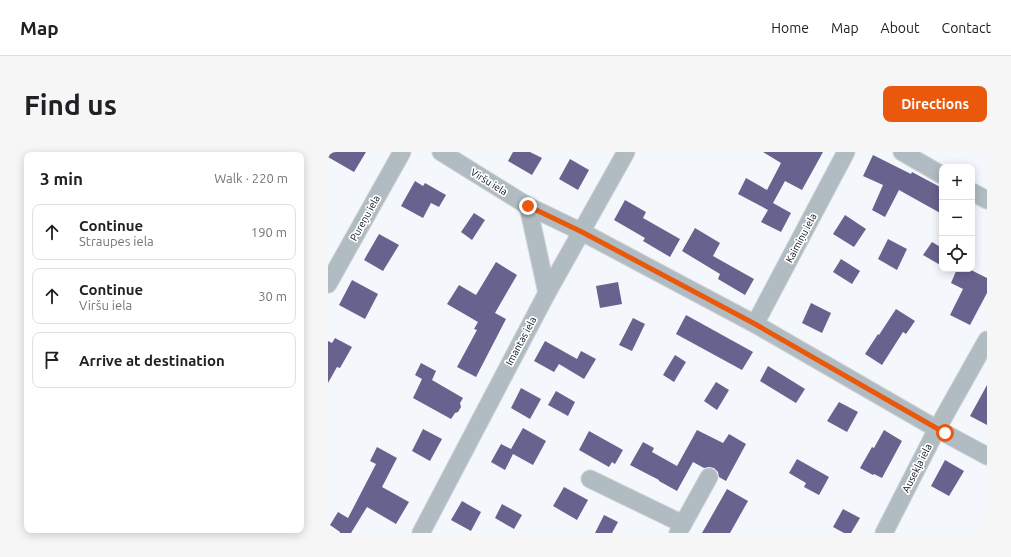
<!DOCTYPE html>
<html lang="en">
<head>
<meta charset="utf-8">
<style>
	:root { --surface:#fff; --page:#f6f6f6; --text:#202124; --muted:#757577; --line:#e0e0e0; --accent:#ea580c }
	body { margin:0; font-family:Ubuntu,sans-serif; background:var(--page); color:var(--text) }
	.controls { position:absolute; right:12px; top:12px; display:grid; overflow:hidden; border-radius:8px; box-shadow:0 2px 10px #0003 }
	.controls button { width:36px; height:36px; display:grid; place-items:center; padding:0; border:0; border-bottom:1px solid var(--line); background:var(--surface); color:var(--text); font:20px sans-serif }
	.stop { position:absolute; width:12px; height:12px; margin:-9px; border:3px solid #ea580c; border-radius:50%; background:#fff }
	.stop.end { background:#ea580c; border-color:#fff; box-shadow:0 1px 4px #0008 }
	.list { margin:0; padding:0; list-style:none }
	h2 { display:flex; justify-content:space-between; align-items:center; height:52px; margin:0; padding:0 16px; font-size:17px }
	h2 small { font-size:13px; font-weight:400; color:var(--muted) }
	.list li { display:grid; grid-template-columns:26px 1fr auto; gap:12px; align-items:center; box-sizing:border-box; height:56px; margin:0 8px 8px; padding:0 8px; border:1px solid var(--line); border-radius:8px }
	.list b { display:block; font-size:15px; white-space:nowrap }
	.list p { margin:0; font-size:13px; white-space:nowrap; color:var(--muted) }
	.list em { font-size:13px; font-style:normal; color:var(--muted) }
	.icon { flex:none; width:22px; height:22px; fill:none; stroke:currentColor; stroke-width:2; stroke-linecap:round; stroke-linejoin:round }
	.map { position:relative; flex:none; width:659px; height:381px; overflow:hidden; border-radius:8px }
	header { display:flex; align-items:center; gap:24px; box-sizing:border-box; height:56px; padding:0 20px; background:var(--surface); border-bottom:1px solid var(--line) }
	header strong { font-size:19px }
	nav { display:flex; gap:22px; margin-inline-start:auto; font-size:14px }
	.intro { display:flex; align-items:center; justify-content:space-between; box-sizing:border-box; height:96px; padding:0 24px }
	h1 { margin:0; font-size:28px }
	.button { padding:10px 18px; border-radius:8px; background:var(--accent); color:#fff; font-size:14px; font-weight:700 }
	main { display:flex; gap:24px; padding:0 24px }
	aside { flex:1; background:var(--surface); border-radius:8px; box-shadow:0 2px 10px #0003 }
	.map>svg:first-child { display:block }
</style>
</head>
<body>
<header>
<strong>Map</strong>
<nav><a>Home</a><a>Map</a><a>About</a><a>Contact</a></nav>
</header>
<div class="intro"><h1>Find us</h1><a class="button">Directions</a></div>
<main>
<aside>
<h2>3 min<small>Walk · 220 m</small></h2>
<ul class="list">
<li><svg class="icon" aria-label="ahead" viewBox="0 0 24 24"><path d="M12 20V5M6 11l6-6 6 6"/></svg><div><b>Continue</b><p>Straupes iela</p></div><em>190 m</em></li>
<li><svg class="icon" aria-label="ahead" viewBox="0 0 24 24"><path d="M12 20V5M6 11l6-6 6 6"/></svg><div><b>Continue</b><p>Viršu iela</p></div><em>30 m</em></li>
<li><svg class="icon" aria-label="arrive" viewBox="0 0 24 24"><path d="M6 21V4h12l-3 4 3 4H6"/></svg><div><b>Arrive at destination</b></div></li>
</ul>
</aside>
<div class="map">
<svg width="659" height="381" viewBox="0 0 659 381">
	<rect width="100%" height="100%" fill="#f4f7fb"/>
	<!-- building -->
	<g fill="#68628e">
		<path d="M0,0H38L26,20L0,5Z"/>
		<path d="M185,0H202L214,6L204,23L180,9Z"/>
		<path d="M435,0H495L474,38L457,29L445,51L463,61L453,80L433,70L440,58L410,42L418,26L439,38L453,11Z"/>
		<path d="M545,3L583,22L584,20L614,36V62L571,38L557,65L544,58L555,33L535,24Z"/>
		<path d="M242,7L261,18L250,38L231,27Z"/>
		<path d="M87,29L95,34L97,31L118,43L111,55L103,51L95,66L73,54Z"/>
		<path d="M297,48L318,60L315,66L352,87L342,105L315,89L317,86L286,68Z"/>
		<path d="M146,61L157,68L144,88L133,80Z"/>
		<path d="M517,63L538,77L526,95L505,82Z"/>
		<path d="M367,76L392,91L385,104L426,127L417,143L390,127L392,122L354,99Z"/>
		<path d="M51,82L71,93L55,119L36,108Z"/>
		<path d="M560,87L579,97L569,118L550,107Z"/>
		<path d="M604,90L614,96V114L595,103Z"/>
		<path d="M513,107L532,119L524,132L505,120Z"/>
		<path d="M168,110L189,123L167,161L178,167L148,225L129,215L149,178L146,177L150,170L119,152L131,133L148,143Z"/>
		<path d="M629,117H641L659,126V141L642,173L622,163L635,137L623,131Z"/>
		<path d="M24,128L50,142L37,167L11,153Z"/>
		<path d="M290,130L294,152L272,156L268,134Z"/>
		<path d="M483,151L503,161L494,181L474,171Z"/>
		<path d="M568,157L587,169L578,182L575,180L554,213L537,202L550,182L551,183Z"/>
		<path d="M358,163L425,200L414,218L348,182Z"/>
		<path d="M305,166L317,172L304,199L291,193Z"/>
		<path d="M7,186L24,195L12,216L9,215L0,231V189L4,191Z"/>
		<path d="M217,189L249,207L253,199L268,207L256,227L231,212L226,220L206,209Z"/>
		<path d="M347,203L358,210L346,230L335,223Z"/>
		<path d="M93,211L108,219L104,228L135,246L132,251L133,255L130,260L127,261L123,267L85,246L94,227L87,223Z"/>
		<path d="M440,214L477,237L468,251L432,229Z"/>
		<path d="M388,230L401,238L389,258L376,249Z"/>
		<path d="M659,233V273L642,264Z"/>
		<path d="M193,236L213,247L202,267L183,256Z"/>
		<path d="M228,239L247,250L240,264L220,253Z"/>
		<path d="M511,250L530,260L519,280L499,269Z"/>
		<path d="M195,276L218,289L205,313L185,302L177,318L163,310L173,292L183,297Z"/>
		<path d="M95,277L114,287L102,309L84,299Z"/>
		<path d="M369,278L395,291L401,282L418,292L398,329L391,325L390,320L386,316L381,315L376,316L365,310L349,339L331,329V328L302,313L315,290L326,296L324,300L349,314Z"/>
		<path d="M556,278L574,289L554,326L546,322L545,323L532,316L544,295L546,296Z"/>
		<path d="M261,279L295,298L287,312L284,310L281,315L251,298Z"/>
		<path d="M49,295L69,306L54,335L81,350L68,372L39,355L23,381H12V380L2,373L10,360L20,366L48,312L42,309Z"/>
		<path d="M469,307L501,325L491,343L476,335L478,331L461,321Z"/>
		<path d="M617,308L636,319L621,344L603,334Z"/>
		<path d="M236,335L260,348L249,368L225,354Z"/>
		<path d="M399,337L420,349L402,381H374Z"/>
		<path d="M134,349L153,360L143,379L123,368Z"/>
		<path d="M174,352L194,363L186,377L167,366Z"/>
		<path d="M515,357L532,366L523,381H516L505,375Z"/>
		<path d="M276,363L290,370L284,381H267Z"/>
	</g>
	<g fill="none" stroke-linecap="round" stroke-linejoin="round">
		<defs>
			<g id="minor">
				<path d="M113,0L200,54L254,80L427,172L609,277L659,304"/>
				<path d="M574,0L614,23"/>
				<path d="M644,40L659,48"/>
				<path d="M200,54L219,141"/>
				<path d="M0,132L74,0"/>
				<path d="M427,172L518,0"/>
				<path d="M262,327L355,372"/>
				<path d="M93,381L219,141L298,0"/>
				<path d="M350,381L381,325"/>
				<path d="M556,381L609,277L659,188"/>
			</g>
		</defs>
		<!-- minor casing -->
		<use href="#minor" stroke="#cfd2d7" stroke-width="19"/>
		<!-- minor -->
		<use href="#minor" stroke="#b0bcc2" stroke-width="17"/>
	</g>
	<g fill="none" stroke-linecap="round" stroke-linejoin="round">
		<!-- route -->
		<path stroke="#ea580c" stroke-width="5" d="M200,54L254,80L427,172L617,281"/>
	</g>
	<g text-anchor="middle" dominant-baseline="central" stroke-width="3.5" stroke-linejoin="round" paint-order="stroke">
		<!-- street labels -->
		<g font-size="10" fill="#0b1018" stroke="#fff">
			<text transform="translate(161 30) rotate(32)">Viršu iela</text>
			<text transform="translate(37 66) rotate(-61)">Pureņu iela</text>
			<text transform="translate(473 86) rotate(-62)">Kaimiņu iela</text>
			<text transform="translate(193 189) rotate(-62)">Imantas iela</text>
			<text transform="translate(589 316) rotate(-63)">Ausekļa iela</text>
		</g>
	</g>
</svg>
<div class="controls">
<button>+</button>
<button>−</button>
<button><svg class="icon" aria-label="locate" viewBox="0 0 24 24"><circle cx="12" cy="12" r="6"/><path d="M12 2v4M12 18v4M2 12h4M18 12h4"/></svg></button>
</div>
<div class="stop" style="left:617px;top:281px"></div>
<div class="stop end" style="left:200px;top:54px"></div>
</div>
</main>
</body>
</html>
